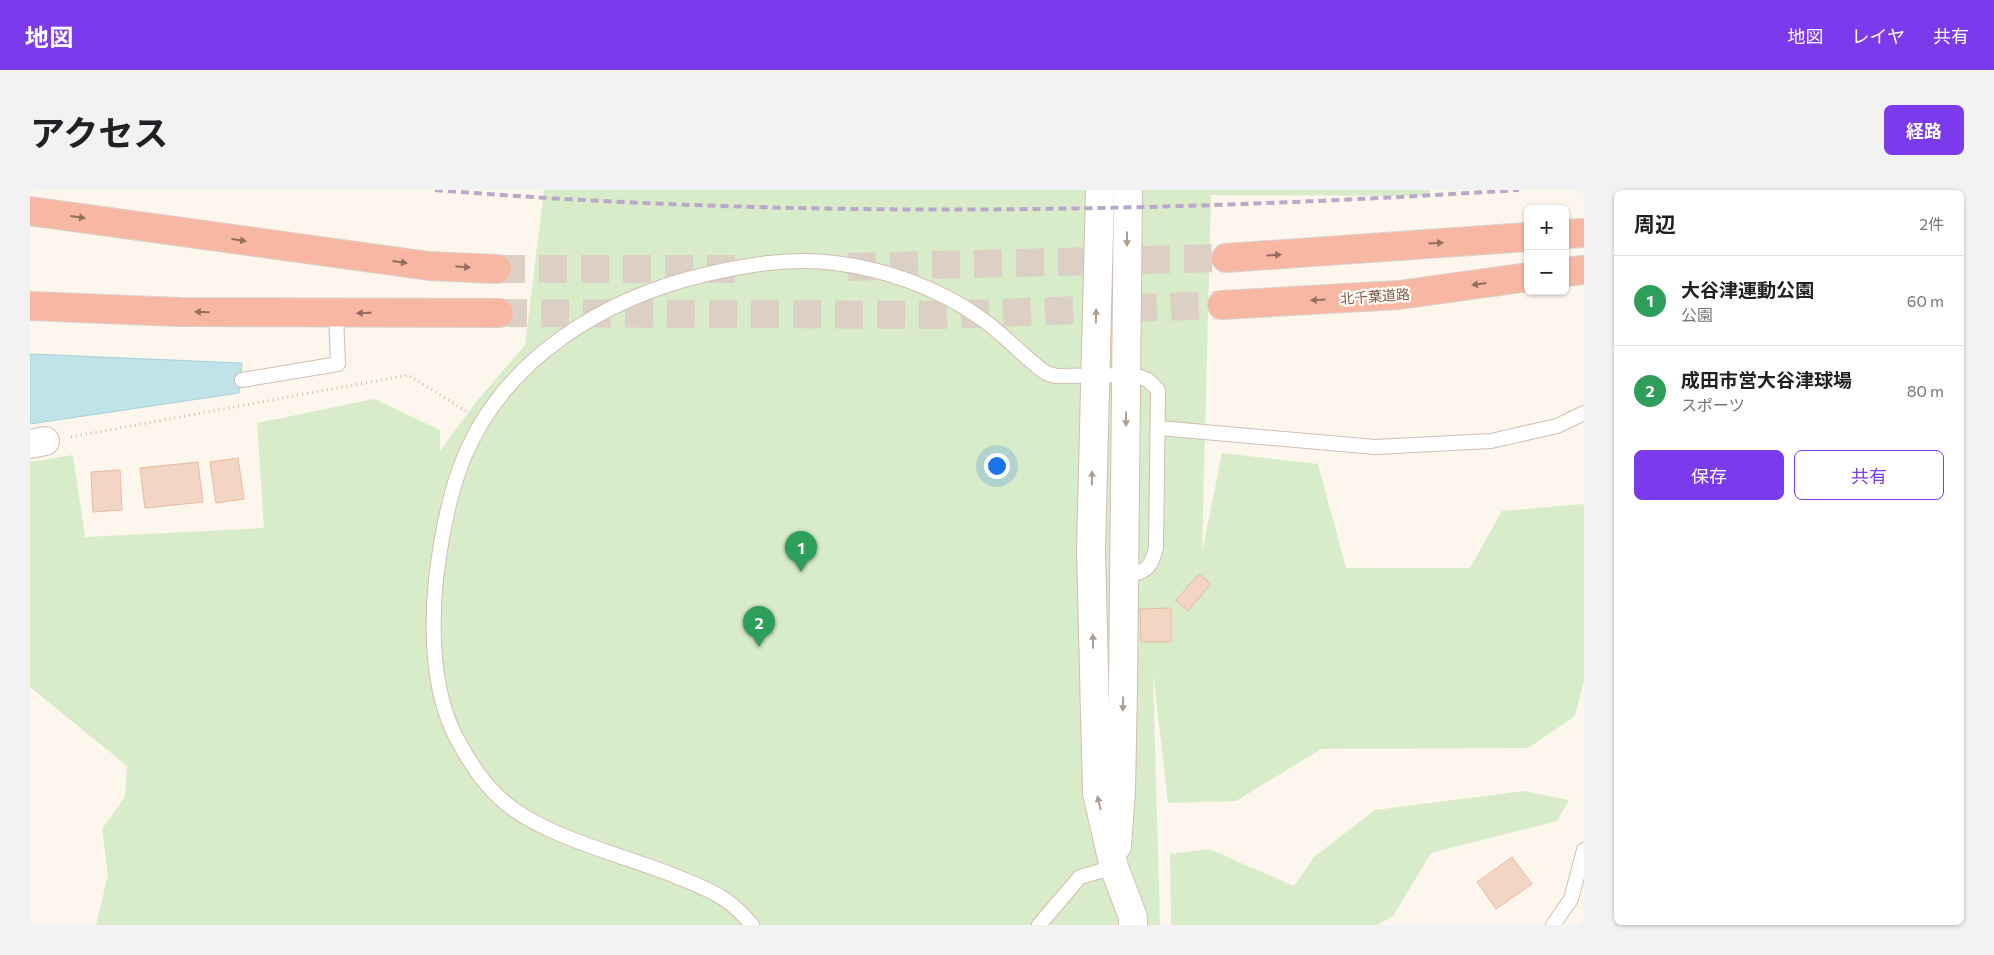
<!DOCTYPE html>
<html lang="ja">
<head>
<meta charset="utf-8">
<style>
	:root { --surface:#fff; --page:#f2f2f2; --text:#202124; --muted:#757577; --line:#e0e0e0; --accent:#7c3aed }
	body { margin:0; font-family:Commissioner,"Noto Sans JP",sans-serif; background:var(--page); color:var(--text) }
	.controls { position:absolute; right:15px; top:15px; display:grid; overflow:hidden; border-radius:8px; box-shadow:0 1px 4px #0004 }
	.controls button { width:45px; height:45px; display:grid; place-items:center; padding:0; border:0; border-bottom:1px solid var(--line); background:var(--surface); color:var(--text); font:25px sans-serif }
	.you { position:absolute; left:966px; top:275px; width:18px; height:18px; margin:-12px; border:4px solid #fff; border-radius:50%; background:#1a73e8; box-shadow:0 0 0 8px #1a73e833 }
	.badge { display:grid; place-items:center; width:32px; height:32px; border-radius:50%; background:var(--accent); color:#fff; font-size:16px; font-weight:700 }
	.pin { position:absolute; translate:-50% -41px; filter:drop-shadow(0 1px 2px #0008) }
	.pin::after { content:''; position:absolute; top:26px; width:18px; height:15px; background:inherit; clip-path:polygon(0 0,100% 0,50% 100%) }
	.list { margin:0; padding:0; list-style:none }
	h2 { display:flex; justify-content:space-between; align-items:center; height:65px; margin:0; padding:0 20px; font-size:21px }
	h2 small { font-size:16px; font-weight:400; color:var(--muted) }
	.list li { display:grid; grid-template-columns:32px 1fr auto; gap:15px; align-items:center; box-sizing:border-box; height:90px; padding:0 20px; border-top:1px solid var(--line) }
	.list b { display:block; font-size:19px; white-space:nowrap }
	.list p { margin:0; font-size:16px; white-space:nowrap; color:var(--muted) }
	.list em { font-size:16px; font-style:normal; color:var(--muted) }
	.actions { display:flex; gap:10px; padding:15px 20px }
	.actions a { flex:1; padding:11px 0; border:1px solid var(--accent); border-radius:8px; text-align:center; font-size:18px; color:var(--accent) }
	.actions .main { background:var(--accent); color:#fff }
	.map { position:relative; flex:none; width:1554px; height:735px; overflow:hidden; border-radius:8px }
	header { display:flex; align-items:center; gap:30px; box-sizing:border-box; height:70px; padding:0 25px; background:var(--accent); color:#fff }
	header strong { font-size:24px }
	nav { display:flex; gap:28px; margin-inline-start:auto; font-size:18px }
	.intro { display:flex; align-items:center; justify-content:space-between; box-sizing:border-box; height:120px; padding:0 30px }
	h1 { margin:0; font-size:35px }
	.button { padding:12px 22px; border-radius:8px; background:var(--accent); color:#fff; font-size:18px; font-weight:700 }
	main { display:flex; gap:30px; padding:0 30px }
	aside { flex:1; background:var(--surface); border-radius:8px; box-shadow:0 1px 4px #0004 }
	.map>svg:first-child { display:block }
</style>
</head>
<body>
<header>
<strong>地図</strong>
<nav><a>地図</a><a>レイヤ</a><a>共有</a></nav>
</header>
<div class="intro"><h1>アクセス</h1><a class="button">経路</a></div>
<main>
<div class="map">
<svg width="1554" height="735" viewBox="0 0 1554 735">
	<rect width="100%" height="100%" fill="#fdf6ec"/>
	<!-- green -->
	<g fill="#d8ecc9">
		<path d="M514,0H1400V6L1181,5L1172,363L1192,263L1288,274L1316,378H1440L1472,321L1554,314V491L1545,526L1498,558L1291,559L1206,611L1138,613L1123,483L1130,735H66L78,685L72,639L95,607L97,576L0,497V272L43,265L55,347L234,338L227,233L344,209L410,240V261L446,212L495,155Z"/>
		<path d="M1494,601L1539,610L1527,631L1401,663L1363,726L1347,735H1141L1140,664L1179,659L1264,696L1284,667L1345,620Z"/>
	</g>
	<!-- water -->
	<path fill="#bfe3e8" stroke="#a5d3da" d="M0,164L212,173L209,203L0,234Z"/>
	<!-- building -->
	<g fill="#f3d5c3" stroke="#e6bba3">
		<path d="M208,268L214,309L186,313L180,272Z"/>
		<path d="M168,272L173,312L115,318L110,278Z"/>
		<path d="M90,280L92,320L63,322L61,282Z"/>
		<path d="M1169,384L1181,394L1158,421L1146,410Z"/>
		<path d="M1141,418V452H1111L1110,419Z"/>
		<path d="M1482,667L1502,694L1466,719L1447,692Z"/>
	</g>
	<g fill="none" stroke-linecap="round" stroke-linejoin="round">
		<!-- highway-tunnel -->
		<g stroke="#dcd0c4" stroke-width="28" stroke-dasharray="28 14" stroke-linecap="butt">
			<path d="M818,77L1196,68"/>
			<path d="M467,79H705"/>
			<path d="M469,123L907,125L1192,115"/>
		</g>
		<defs>
			<g id="lane">
				<path d="M212,190L308,174L306,123"/>
				<path d="M1129,238L1345,257L1461,251L1527,236L1554,223"/>
				<path d="M722,735C697,705 679,700 645,686C593,665 514,647 473,611C453,594 438,570 426,547C402,501 401,438 406,389C411,347 419,303 435,265C477,167 574,109 673,85C716,75 761,67 805,73C855,79 908,98 949,127C973,143 992,166 1016,183L1026,186L1105,185L1118,190L1128,200L1126,358C1120,382 1115,379 1094,389"/>
				<path d="M1009,735L1050,687L1084,677"/>
				<path d="M1523,735L1541,709L1554,660"/>
			</g>
			<g id="street">
				<path d="M1070,0L1061,360L1067,603L1084,677L1103,727V735"/>
				<path d="M0,254L15,251"/>
				<path d="M1087,656L1091,601L1093,497L1098,0"/>
			</g>
			<g id="highway">
				<path d="M0,21L399,76L467,79"/>
				<path d="M1535,44L1554,43"/>
				<path d="M1196,68L1498,47"/>
				<path d="M1535,82L1554,80"/>
				<path d="M1192,115L1369,105L1498,87"/>
				<path d="M0,116L150,122L469,123"/>
			</g>
		</defs>
		<!-- lane casing -->
		<use href="#lane" stroke="#d1beb0" stroke-width="16"/>
		<!-- street casing -->
		<use href="#street" stroke="#d1beb0" stroke-width="30"/>
		<!-- highway casing -->
		<use href="#highway" stroke="#dad1cd" stroke-width="30"/>
		<!-- path -->
		<path stroke="#d9b8a5" stroke-width="3" stroke-dasharray="1 4" stroke-linecap="butt" d="M41,247L378,185L436,221"/>
		<!-- lane -->
		<use href="#lane" stroke="#fff" stroke-width="14"/>
		<!-- street -->
		<use href="#street" stroke="#fff" stroke-width="28"/>
		<!-- highway -->
		<use href="#highway" stroke="#f7b7a3" stroke-width="28"/>
		<!-- rail -->
		<path stroke="#b9a8c9" stroke-width="4" stroke-dasharray="8 5" stroke-linecap="butt" d="M405,0C766,29 1128,23 1489,0"/>
	</g>
	<!-- one-way arrows -->
	<defs><path id="oneway-solid" d="M-6-.8H1V-3.2L6.5 0L1 3.2V.8H-6Z" transform="scale(1.25)"/></defs>
	<g fill="#936e5e">
		<use href="#oneway-solid" transform="translate(48 27) rotate(8)"/>
		<use href="#oneway-solid" transform="translate(209 50) rotate(8)"/>
		<use href="#oneway-solid" transform="translate(1406 53) rotate(-4)"/>
		<use href="#oneway-solid" transform="translate(1244 65) rotate(-4)"/>
		<use href="#oneway-solid" transform="translate(370 72) rotate(8)"/>
		<use href="#oneway-solid" transform="translate(433 77) rotate(3)"/>
		<use href="#oneway-solid" transform="translate(1449 94) rotate(172)"/>
		<use href="#oneway-solid" transform="translate(1288 110) rotate(177)"/>
		<use href="#oneway-solid" transform="translate(172 122) rotate(-179)"/>
		<use href="#oneway-solid" transform="translate(334 123) rotate(179)"/>
	</g>
	<g fill="#af9d94">
		<use href="#oneway-solid" transform="translate(1097 49) rotate(90)"/>
		<use href="#oneway-solid" transform="translate(1066 126) rotate(-89)"/>
		<use href="#oneway-solid" transform="translate(1096 229) rotate(90)"/>
		<use href="#oneway-solid" transform="translate(1062 288) rotate(-89)"/>
		<use href="#oneway-solid" transform="translate(1063 451) rotate(-91)"/>
		<use href="#oneway-solid" transform="translate(1093 514) rotate(91)"/>
		<use href="#oneway-solid" transform="translate(1069 613) rotate(-104)"/>
	</g>
	<g text-anchor="middle" dominant-baseline="central" stroke-width="4.5" stroke-linejoin="round" paint-order="stroke">
		<!-- street labels -->
		<g font-size="14" fill="#7a5c4d" stroke="#fffaf3">
			<text transform="translate(1345 106) rotate(-4)">北千葉道路</text>
		</g>
	</g>
</svg>
<div class="controls">
<button>+</button>
<button>−</button>
</div>
<div class="you"></div>
<div class="pin badge" style="left:771px;top:382px;background:#2e9e5b">1</div>
<div class="pin badge" style="left:729px;top:457px;background:#2e9e5b">2</div>
</div>
<aside>
<h2>周辺<small>2件</small></h2>
<ul class="list">
<li><span class="badge" style="background:#2e9e5b">1</span><div><b>大谷津運動公園</b><p>公園</p></div><em>60 m</em></li>
<li><span class="badge" style="background:#2e9e5b">2</span><div><b>成田市営大谷津球場</b><p>スポーツ</p></div><em>80 m</em></li>
</ul>
<div class="actions"><a class="main">保存</a><a>共有</a></div>
</aside>
</main>
</body>
</html>
